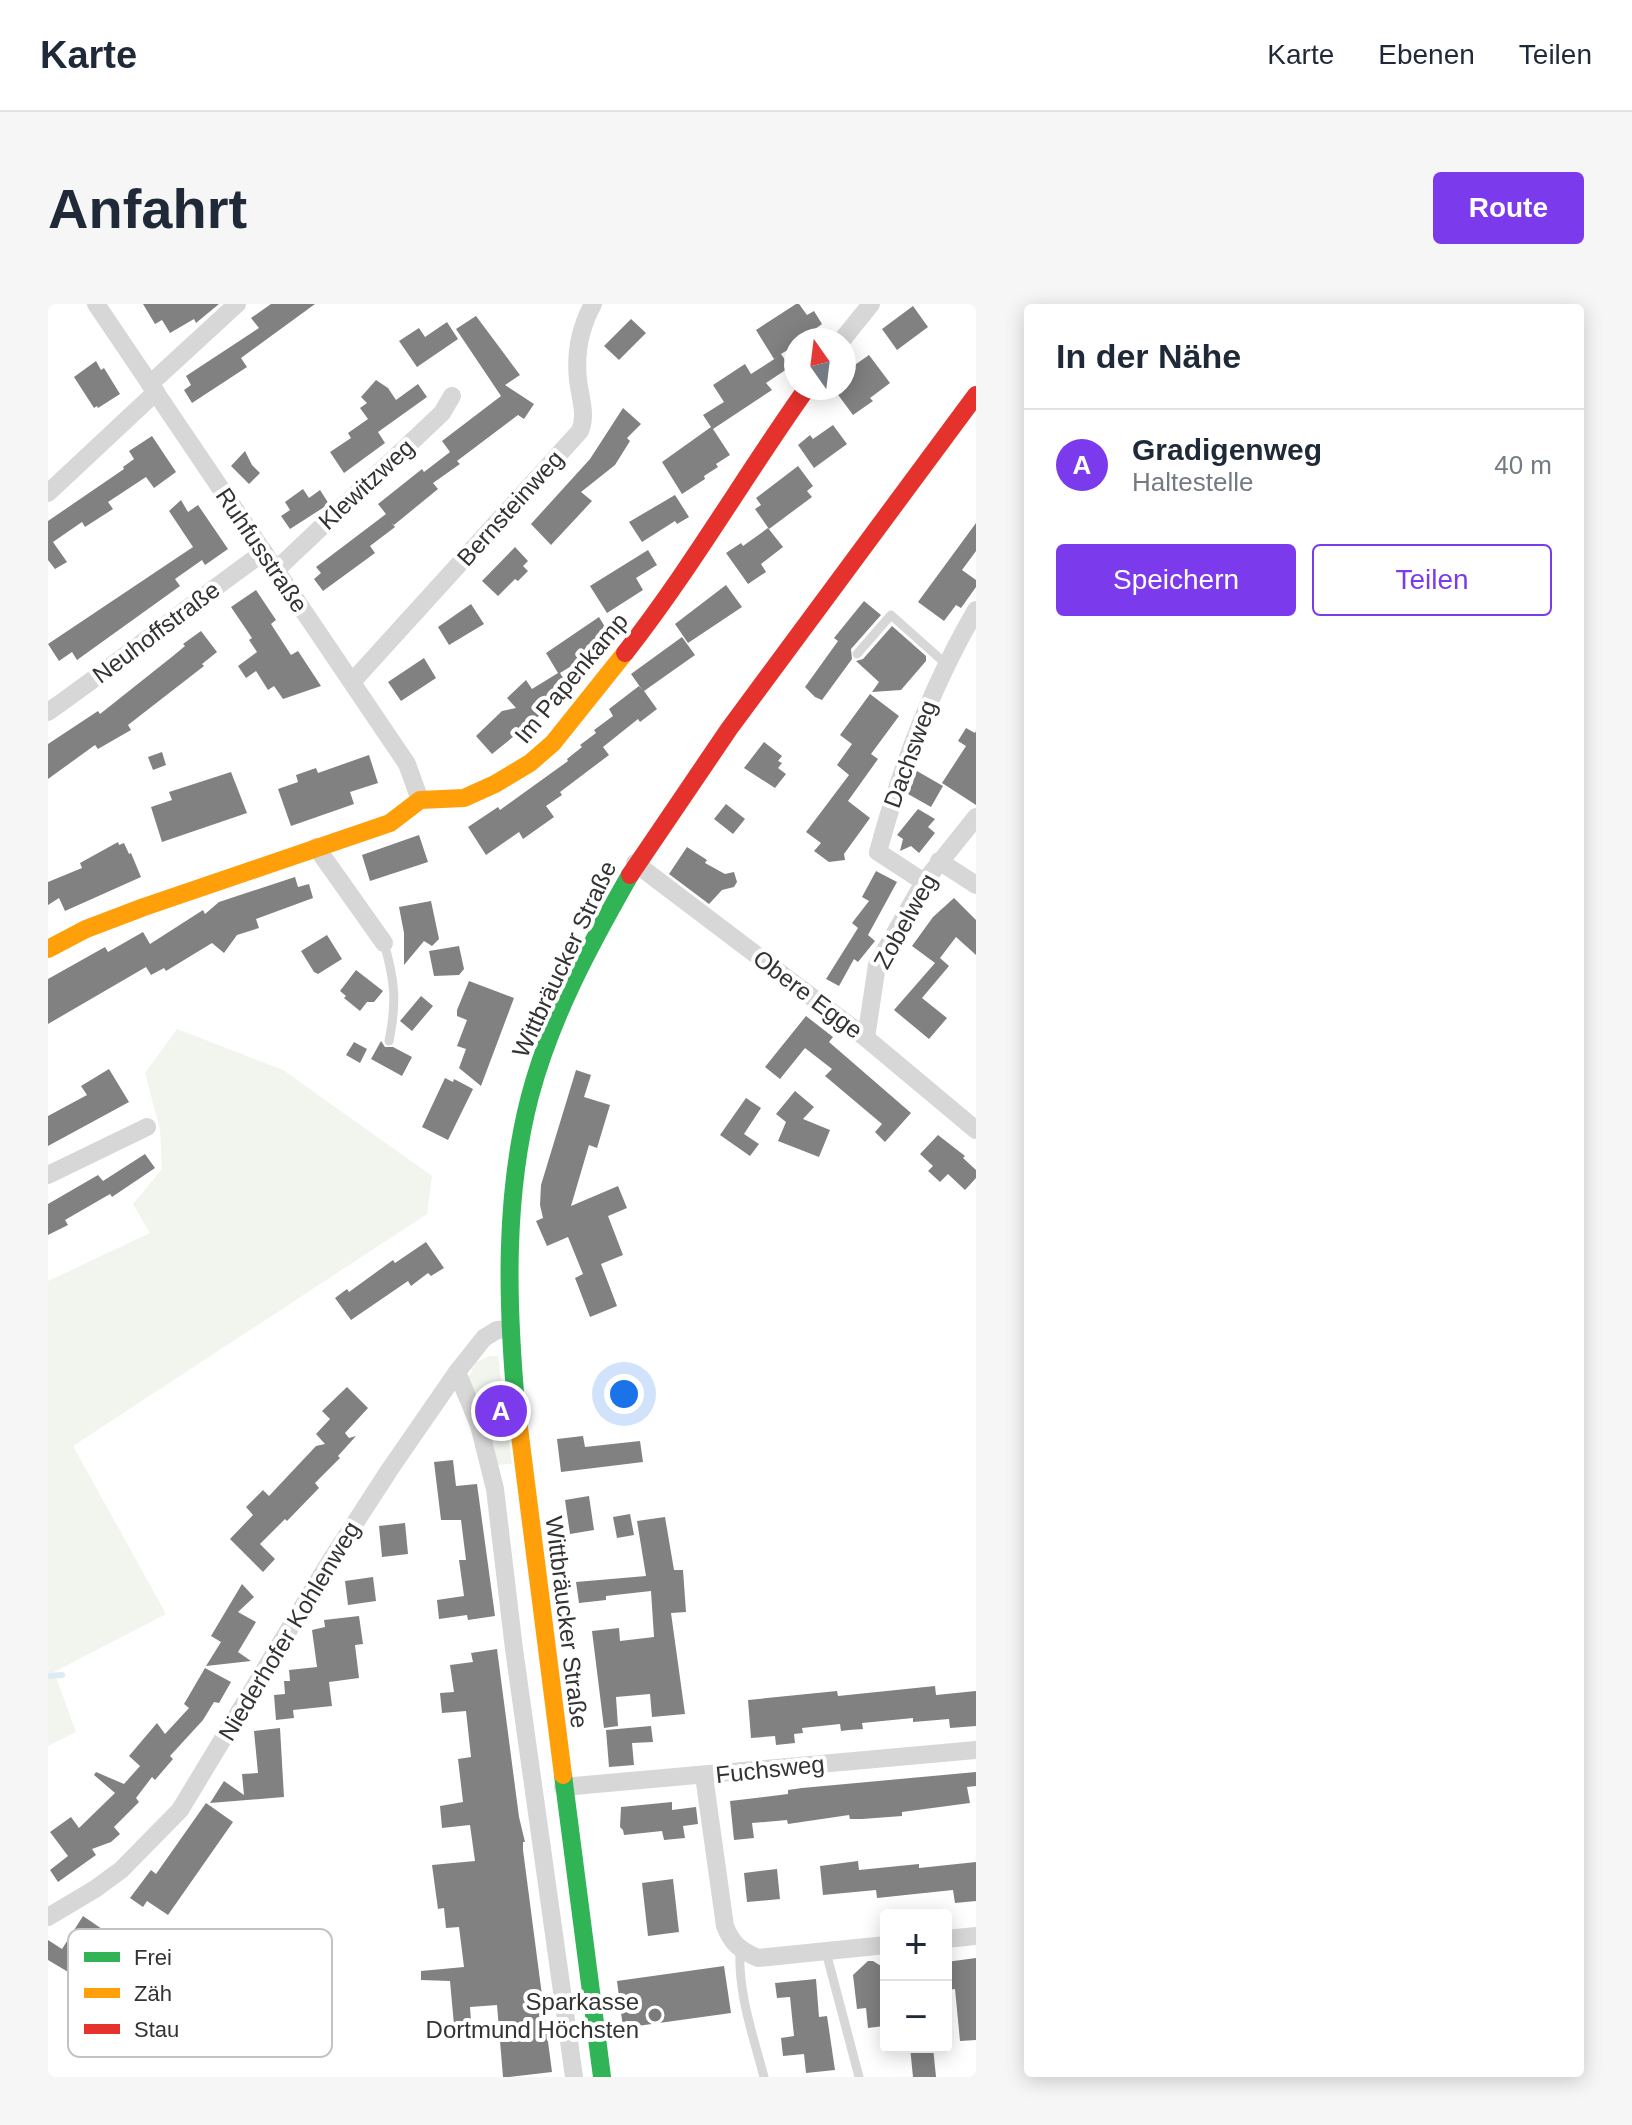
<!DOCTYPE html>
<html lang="de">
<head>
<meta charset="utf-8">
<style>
	:root { --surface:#fff; --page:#f6f6f7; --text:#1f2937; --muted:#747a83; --line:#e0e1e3; --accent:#7c3aed }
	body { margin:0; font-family:Helvetica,sans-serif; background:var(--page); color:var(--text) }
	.controls { position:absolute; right:24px; bottom:24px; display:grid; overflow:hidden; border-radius:8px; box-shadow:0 4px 20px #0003 }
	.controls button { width:72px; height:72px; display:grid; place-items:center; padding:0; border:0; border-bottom:2px solid var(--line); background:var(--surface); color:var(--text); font:40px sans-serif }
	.compass { position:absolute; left:736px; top:24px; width:72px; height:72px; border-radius:50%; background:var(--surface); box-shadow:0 4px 20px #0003; rotate:346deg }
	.you { position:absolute; left:576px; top:1090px; width:28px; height:28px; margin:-20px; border:6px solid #fff; border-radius:50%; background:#1a73e8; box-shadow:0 0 0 12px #1a73e833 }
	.badge { display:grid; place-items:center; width:52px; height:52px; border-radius:50%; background:var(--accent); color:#fff; font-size:26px; font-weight:700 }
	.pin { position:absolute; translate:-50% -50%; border:4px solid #fff; box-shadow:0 2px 8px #0006 }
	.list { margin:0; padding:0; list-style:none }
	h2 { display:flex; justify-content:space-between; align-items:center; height:104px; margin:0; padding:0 32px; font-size:34px }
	h2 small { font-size:26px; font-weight:400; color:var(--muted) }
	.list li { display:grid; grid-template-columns:52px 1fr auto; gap:24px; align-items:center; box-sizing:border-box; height:112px; padding:0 32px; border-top:2px solid var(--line) }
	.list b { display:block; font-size:30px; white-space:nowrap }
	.list p { margin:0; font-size:26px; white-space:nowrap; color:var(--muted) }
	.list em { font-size:26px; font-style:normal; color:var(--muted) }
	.actions { display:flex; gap:16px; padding:24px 32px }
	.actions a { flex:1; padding:18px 0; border:2px solid var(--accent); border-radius:8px; text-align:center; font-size:28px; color:var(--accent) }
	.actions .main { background:var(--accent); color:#fff }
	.map { position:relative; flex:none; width:928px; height:1773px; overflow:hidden; border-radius:8px }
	header { display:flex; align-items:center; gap:48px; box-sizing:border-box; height:112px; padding:0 40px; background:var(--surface); border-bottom:2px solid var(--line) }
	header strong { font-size:38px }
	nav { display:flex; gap:44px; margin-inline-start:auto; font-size:28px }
	.intro { display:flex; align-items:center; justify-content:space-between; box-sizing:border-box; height:192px; padding:0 48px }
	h1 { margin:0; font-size:56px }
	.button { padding:20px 36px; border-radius:8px; background:var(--accent); color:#fff; font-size:28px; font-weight:700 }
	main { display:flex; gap:48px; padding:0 48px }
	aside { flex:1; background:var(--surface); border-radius:8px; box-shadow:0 4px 20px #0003 }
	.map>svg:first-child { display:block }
</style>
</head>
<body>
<header>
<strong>Karte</strong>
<nav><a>Karte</a><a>Ebenen</a><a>Teilen</a></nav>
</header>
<div class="intro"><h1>Anfahrt</h1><a class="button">Route</a></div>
<main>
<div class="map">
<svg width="928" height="1773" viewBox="0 0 928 1773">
	<rect width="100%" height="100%" fill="#fff"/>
	<!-- green -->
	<g fill="#f1f5ed">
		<path d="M129,725L235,766L384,872L379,910L25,1142L118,1310L6,1368L28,1428L0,1442V977L102,929L85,900L114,865L112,825L97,769Z"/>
		<path d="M441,1052H450L464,1160L446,1161L421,1073L427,1059Z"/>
	</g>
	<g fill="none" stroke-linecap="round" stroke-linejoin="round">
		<!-- stream -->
		<path stroke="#ddebf3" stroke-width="6" d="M0,1372L14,1371"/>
	</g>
	<!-- building -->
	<g fill="#818181">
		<path d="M95,0H171L148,19L146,15L122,29L114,16L107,20Z"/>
		<path d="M223,0H267L193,54L199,63L144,99L136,86L143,81L138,72L211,24L203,14Z"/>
		<path d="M748,0H751L759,11L766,7L774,20L767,25L769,27L755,36H748V41L733,50L742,63L718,79L724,86L665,125L682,151L668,160L670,163L656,172L657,175L634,190L614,158L663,123L655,111L676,98L665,81L697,60L703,70L731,52L726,55L708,26Z"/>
		<path d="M865,2L880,23L849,46L834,25Z"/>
		<path d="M428,12L472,71L457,81L486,100L476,115L470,111L409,157L412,160L385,179L390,185L346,221L343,218L347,223L322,242L327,249L275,287L266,275L273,269L268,263L338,210L330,200L374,165L376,168L402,148L394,137L453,92L408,25Z"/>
		<path d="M583,15L598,29L571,56L556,42Z"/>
		<path d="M399,18L410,35L369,63L351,37L371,24L377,33Z"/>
		<path d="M821,51L842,79L822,94L825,97L805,111L785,84H796V74L803,68L801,65Z"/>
		<path d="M48,57L53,66L56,64L72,90L50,104L49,102L46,104L26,73Z"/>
		<path d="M328,76L340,84L348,96L370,80L379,93L330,128L337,139L296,169L282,148L303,134L300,129L320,115L312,104L319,99L313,93Z"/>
		<path d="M575,104L593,120L579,134L582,137L567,161L533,188L544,197L503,241L483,220L542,155Z"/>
		<path d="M785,121L799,140L766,164L750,141L762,131L765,135Z"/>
		<path d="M104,132L128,168L106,184L98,173L60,198L65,205L37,223L34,218L5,238L19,258L7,265L0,256V217L76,165L75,163L86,155L81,147Z"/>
		<path d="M197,147L204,161L212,169L201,180L183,162Z"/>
		<path d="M750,162L765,182L759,187L764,193L721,225L707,205L713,201L708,194Z"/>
		<path d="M255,185L261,194L272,186L281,200L242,225L233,212L242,206L237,198Z"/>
		<path d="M627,191L641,213L629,220L627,217L594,238L581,218Z"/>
		<path d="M133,196L140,208L150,201L180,245L157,261L154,256L127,275L132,282L29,356L24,348L11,357L0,340L145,243L121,207Z"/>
		<path d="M928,219V247L914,266L928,276V283L913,304L908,301L896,317L870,298Z"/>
		<path d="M720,224L735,243L713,260L718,268L700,280L678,249L693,239L695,242Z"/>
		<path d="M467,243L480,257L475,262L480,267L470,277L467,275L450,292L434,277Z"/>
		<path d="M600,246L609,261L588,274L595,286L559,309L542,282Z"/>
		<path d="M678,281L694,303L640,339L627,320Z"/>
		<path d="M208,286L228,316L223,320L243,351L250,347L273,382L235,395L226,382L220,386L208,367L198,374L190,362L209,348L201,336L204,334L183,303Z"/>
		<path d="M816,297L833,311L803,345L804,355L774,396L767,393L757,383L790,337L786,334Z"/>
		<path d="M423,300L436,320L401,341L390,323Z"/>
		<path d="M551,313L560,328L538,342L543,350L512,369L520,382L486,405L492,411L444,450L428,432L454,407L468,404L459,394L478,376L484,385L510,369L498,349Z"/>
		<path d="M844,322L878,352V357L853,386L824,388L831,378L808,357L815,355Z"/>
		<path d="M153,327L169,348L154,360L156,362L80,421L83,426L50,445L47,441L0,475V440L50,407L52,410L125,352L137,342L135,340Z"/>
		<path d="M634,333L647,351L596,387L609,405L592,418L590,415L555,443L561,451L512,488L514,491L498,502L506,513L475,535L471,528L438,551L420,523L450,503L452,506L520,457L519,455L534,443L532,441L548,429L546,426L565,412L561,405L591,382L595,387L583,370Z"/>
		<path d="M376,354L388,374L353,397L340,378Z"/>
		<path d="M822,390L851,412L823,450L830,455L800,497L822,514L796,550L797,556L781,558L766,547L773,539L758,528L801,471L789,461L804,440L792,431Z"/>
		<path d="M918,424L927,429L928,427V501L894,479L918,442L910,437Z"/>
		<path d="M716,438L734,452L730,457L734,459L730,464L738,470L727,484L696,464Z"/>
		<path d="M114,448L118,461L105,466L100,453Z"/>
		<path d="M321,451L330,479L302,488L306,500L243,522L230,485L250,478L248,471L268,464L270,469Z"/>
		<path d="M869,467L895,482L883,503L860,490Z"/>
		<path d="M183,468L199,509L114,538L103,503L124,496L121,488Z"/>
		<path d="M678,500L697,515L685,530L666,515Z"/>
		<path d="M870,505L887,515L880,523L887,529L871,549L863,542L852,547L855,535L849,531Z"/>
		<path d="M371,531L380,558L322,577L314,551Z"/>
		<path d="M70,538L71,541L76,539L81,550L83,549L93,573L17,607L11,594L0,601V578L34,564L32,559Z"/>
		<path d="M639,543L659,556L657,559L677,570L686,568L689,578L686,583L674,586L661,600L621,570Z"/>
		<path d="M828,567L849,578L820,631L827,637L810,658L806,655L791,682L778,675L810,624L804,619L821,597L814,593Z"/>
		<path d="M247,573L250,583L261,580L265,594L208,615L211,624L189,631L176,649L164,639L118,667L116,664L103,671L98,663L0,720V675L57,643L60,648L95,628L102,640L155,606L157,610L171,598Z"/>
		<path d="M906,594L928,616V651L908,633L892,654L901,662L874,694L899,714L881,735L846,706L887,659L864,642L885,613Z"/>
		<path d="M383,597L391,635L384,642L376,637L356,661V629L351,603Z"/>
		<path d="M279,631L294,655L270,670L266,668L253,647Z"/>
		<path d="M411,642L416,665L411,671L386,672L381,647Z"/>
		<path d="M308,666L335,687L326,698H319L312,707L296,694L298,692L292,687Z"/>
		<path d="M421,677L466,694L433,782L411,764L418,745L409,742L419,716L409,712V706Z"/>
		<path d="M373,692L385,702L364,727L352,717Z"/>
		<path d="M758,712L785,733L781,738L863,809L837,838L827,828L834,820L777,772L784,765L757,744L732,775L717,763Z"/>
		<path d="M333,737L337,743H345L364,753L354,772L323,755Z"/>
		<path d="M306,738L319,745L312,759L298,751Z"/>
		<path d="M61,765L81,798L0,842V812L39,791L33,782Z"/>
		<path d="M528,766L543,771L536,793L562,801L549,844L541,841L523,902L570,882L579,904L560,912L575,951L553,960L569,1002L542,1013L527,974L535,970L520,933L499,942L488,917L495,914L492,901L493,881Z"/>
		<path d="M397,774L405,778L406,775L425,785L400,836L374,823Z"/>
		<path d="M747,787L766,803L755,815L782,826L771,853L730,837L738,818L728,810Z"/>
		<path d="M698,794L713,804L696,830L711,840L702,852L672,831Z"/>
		<path d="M890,831L917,852L915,854L928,866V874L917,886L900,870L892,878L880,867L885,862L872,850Z"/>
		<path d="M97,850L107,864L64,893L62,890L17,916L20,921L0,931V900L50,871L55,877Z"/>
		<path d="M378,938L396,964L383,972L380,969L363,982L360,977L303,1016L287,994L299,985L301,988L345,956L347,959Z"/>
		<path d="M299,1083L320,1104L297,1129L301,1134L308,1132L290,1152L292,1154L267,1179L271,1184L239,1217L237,1215L212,1240L227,1255L215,1268L182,1235L205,1211L198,1203L215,1186L221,1192L268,1142L277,1140L268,1130L282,1115L274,1107Z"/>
		<path d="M535,1132L537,1143L592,1137L595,1158L513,1168L509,1135Z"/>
		<path d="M405,1156L408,1182L429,1180L447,1312L420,1316L419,1311L391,1315L389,1296L416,1292L411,1256H418L413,1216H393L386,1158Z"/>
		<path d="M541,1192L546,1226L522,1230L517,1196Z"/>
		<path d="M582,1210L586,1231L569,1234L565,1213Z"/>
		<path d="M617,1213L626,1266H635L638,1308L623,1309L637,1410L604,1413L602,1390L568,1393L570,1422L556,1424L544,1327L571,1324L572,1337L606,1333L603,1287L558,1292V1296L531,1299L528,1278L598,1272L589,1217Z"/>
		<path d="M357,1219L360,1250L334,1253L331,1222Z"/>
		<path d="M325,1273L328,1297L300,1301L297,1277Z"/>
		<path d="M194,1280L206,1293L190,1308L208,1318L190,1348L203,1357L158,1362L173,1338L163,1332Z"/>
		<path d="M311,1312L315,1340L307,1341L311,1374L281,1378L284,1402L245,1406L246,1414L228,1416L226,1391L237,1390L236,1377H242L241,1366L269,1363L264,1326L277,1323L276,1316Z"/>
		<path d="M449,1345L471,1513L477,1538H475V1546L504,1768L461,1773H455L449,1701L422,1703L424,1731L407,1732L402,1677L373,1676V1667L416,1663L411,1623L398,1624L396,1604L390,1605L384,1561L427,1557L422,1521L394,1524L392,1502L415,1498L410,1455L423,1453L418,1407L394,1409L392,1389L406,1388L402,1361L425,1358L423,1349Z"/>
		<path d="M157,1364L183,1378L171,1399L166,1398L155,1416L122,1452L125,1455L107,1476L104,1473L88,1494L91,1498L66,1523L72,1530L63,1538L44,1545L48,1551L10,1578L2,1566L20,1552L2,1528L23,1513L31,1524L67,1489L46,1471L48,1468L76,1480L92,1462L81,1452L109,1419L117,1430L141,1404L136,1400Z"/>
		<path d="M887,1382L888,1391L928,1387V1422L902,1424L901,1415L865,1418V1414L814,1419L815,1425L801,1426L793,1427L792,1420L754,1424L755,1429L746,1430L747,1439L728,1441L727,1432L703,1434L700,1396L789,1387L790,1392Z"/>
		<path d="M603,1422L605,1438L584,1439L586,1461L561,1463L558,1426Z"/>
		<path d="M232,1424L236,1493L162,1499L176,1477L196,1491L194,1470L210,1469L206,1427Z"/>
		<path d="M928,1468V1482L919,1483L922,1499L854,1508V1512L814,1515H802L801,1511L740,1520L739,1516L704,1519L706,1534L686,1536L682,1497L740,1490V1486L754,1484Z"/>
		<path d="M624,1498V1506L648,1503L650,1520L635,1522L637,1534L616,1536L614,1527L576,1531L575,1526L572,1523L573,1503Z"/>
		<path d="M158,1499L185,1518L120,1611L99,1597L95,1603L82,1594L103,1566L108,1570Z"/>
		<path d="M810,1557L811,1566L871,1560V1564L928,1558V1597L907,1599L905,1586L829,1594L828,1586L775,1591L772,1562Z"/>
		<path d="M729,1565L732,1595L699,1598L696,1569Z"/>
		<path d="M625,1575L631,1628L600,1632L594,1579Z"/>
		<path d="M35,1612L57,1627L27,1672L0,1656V1636L14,1645Z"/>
		<path d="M928,1654V1736L912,1737L907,1685L898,1686V1658Z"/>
		<path d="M820,1657H825L838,1665V1704H833L836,1722L820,1724L818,1704L809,1705L805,1671Z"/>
		<path d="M676,1662L683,1709L575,1724L569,1677Z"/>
		<path d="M768,1675L771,1713L779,1712L787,1766L758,1769L756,1750L735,1752L733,1734L746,1732L742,1693L729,1694L727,1679Z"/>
		<path d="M862,1743H885L888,1773H865Z"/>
	</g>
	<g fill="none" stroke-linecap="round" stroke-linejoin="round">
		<!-- lane -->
		<g stroke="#d7d7d7" stroke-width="9">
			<path d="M809,350L843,311L898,360"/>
			<path d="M336,639C347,677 349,698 341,737"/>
			<path d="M692,1646C690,1690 705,1731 716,1773"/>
			<path d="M778,1648L811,1773"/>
		</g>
		<!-- street -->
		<g stroke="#d7d7d7" stroke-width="18">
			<path d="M48,0L359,460L372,496"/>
			<path d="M794,36L823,0"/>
			<path d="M102,80L189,0"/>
			<path d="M0,189L108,88"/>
			<path d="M228,266L394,109L404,92"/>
			<path d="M304,378L532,127C539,111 532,93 530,76C527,49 532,24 545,0"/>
			<path d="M0,408C74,356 143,300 216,248"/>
			<path d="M268,543L336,639"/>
			<path d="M891,557L928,581"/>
			<path d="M587,559L818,734L928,826"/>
			<path d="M876,578L830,548C853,463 883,383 928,306"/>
			<path d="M818,734L829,661L876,578L928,513"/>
			<path d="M0,871L99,823"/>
			<path d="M409,1068L431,1121L447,1185L466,1345L526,1773"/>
			<path d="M656,1472L677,1622C684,1640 692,1646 710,1654L838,1641"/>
			<path d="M515,1483L928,1446"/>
			<path d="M0,1613L47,1585L73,1566L132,1506L283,1256L342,1165L409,1068L436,1034L449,1026L462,1025"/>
			<path d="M898,1635L928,1632"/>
		</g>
		<!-- fast -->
		<g stroke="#30b455" stroke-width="18">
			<path d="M468,1100C459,998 456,892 482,792C503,713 542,641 582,571"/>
			<path d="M515,1471L554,1773"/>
		</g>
		<!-- slow -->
		<g stroke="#ff9f0a" stroke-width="18">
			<path d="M0,645L38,625L96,603L342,519L372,496L416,494L447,480L482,459L505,439L577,349"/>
			<path d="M468,1100L515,1471"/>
		</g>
		<!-- jam -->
		<g stroke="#e5322d" stroke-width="18">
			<path d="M577,349C643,265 697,171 759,84"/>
			<path d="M582,571L681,425L928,91"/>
		</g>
	</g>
	<!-- markers -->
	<circle fill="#7a7a7a" stroke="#fff" stroke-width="3" cx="607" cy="1711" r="8"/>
	<g text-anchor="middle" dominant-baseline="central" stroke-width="8" stroke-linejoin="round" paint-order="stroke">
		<!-- street labels -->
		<g font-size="24" fill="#333" stroke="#fff">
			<text transform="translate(318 180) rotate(-43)">Klewitzweg</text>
			<text transform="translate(462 204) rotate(-48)">Bernsteinweg</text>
			<text transform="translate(214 246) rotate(56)">Ruhfusstraße</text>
			<text transform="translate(108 328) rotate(-37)">Neuhoffstraße</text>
			<text transform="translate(523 374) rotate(-50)">Im Papenkamp</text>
			<text transform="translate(862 450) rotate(-70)">Dachsweg</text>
			<text transform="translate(857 617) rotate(-61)">Zobelweg</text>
			<text transform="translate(516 655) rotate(-65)">Wittbräucker Straße</text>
			<text transform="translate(760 690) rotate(37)">Obere Egge</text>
			<text transform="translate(519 1318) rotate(83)">Wittbräucker Straße</text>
			<text transform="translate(241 1327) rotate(-59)">Niederhofer Kohlenweg</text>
			<text transform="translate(722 1465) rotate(-6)">Fuchsweg</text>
		</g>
		<!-- poi labels -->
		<g font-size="24" fill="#333" stroke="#fff" text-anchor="end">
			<text x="591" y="1697">Sparkasse<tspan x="591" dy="28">Dortmund Höchsten</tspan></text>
		</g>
	</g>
	<!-- legend -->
	<rect x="20" y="1625" width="264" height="128" rx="12" fill="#fff" stroke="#c2c2c2" stroke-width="2"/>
	<rect x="36" y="1648" width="36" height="10" fill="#30b455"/>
	<rect x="36" y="1684" width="36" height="10" fill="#ff9f0a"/>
	<rect x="36" y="1720" width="36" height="10" fill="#e5322d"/>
	<g font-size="22" fill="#333">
		<text x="86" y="1661">Frei</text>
		<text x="86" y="1697">Zäh</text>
		<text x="86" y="1733">Stau</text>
	</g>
</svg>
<div class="controls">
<button>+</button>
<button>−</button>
</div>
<svg class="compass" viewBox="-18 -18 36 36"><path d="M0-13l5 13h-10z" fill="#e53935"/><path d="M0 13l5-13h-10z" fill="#747a83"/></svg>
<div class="you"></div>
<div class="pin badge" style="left:453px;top:1107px">A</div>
</div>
<aside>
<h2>In der Nähe<small></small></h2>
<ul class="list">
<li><span class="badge">A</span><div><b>Gradigenweg</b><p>Haltestelle</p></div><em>40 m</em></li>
</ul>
<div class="actions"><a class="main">Speichern</a><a>Teilen</a></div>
</aside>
</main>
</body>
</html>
